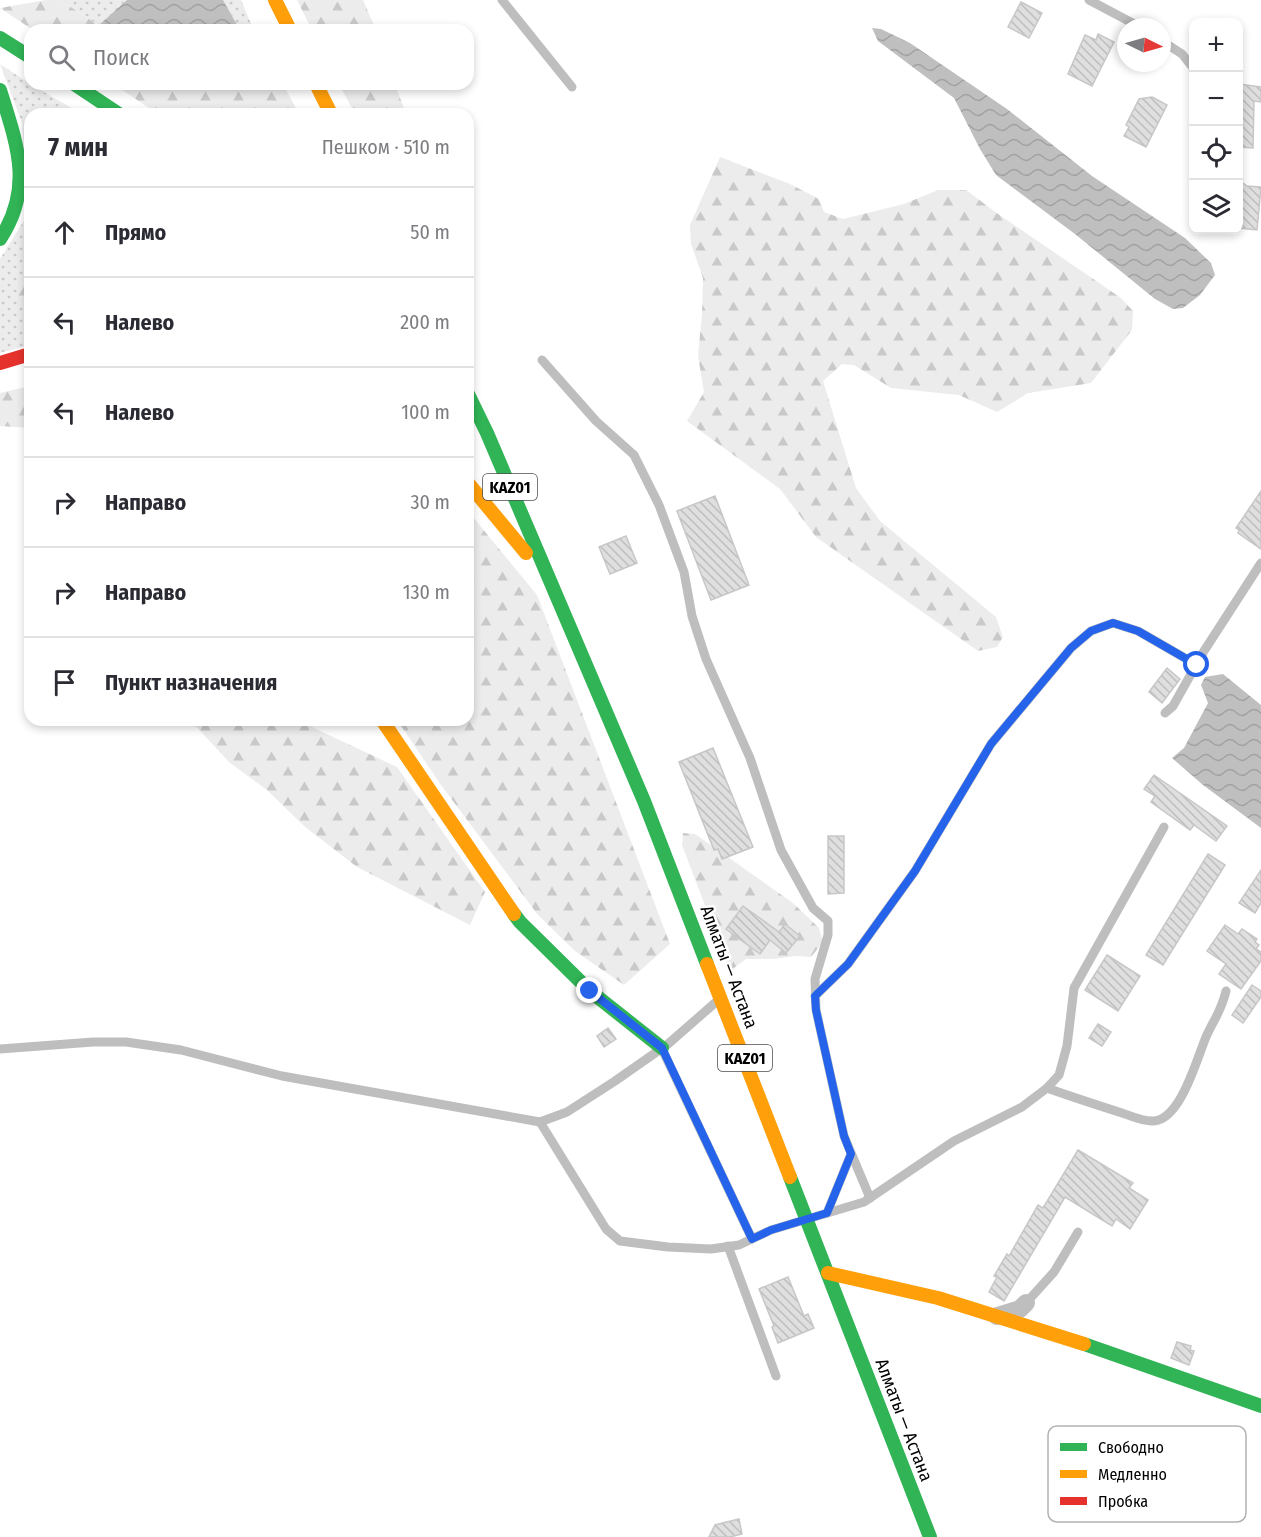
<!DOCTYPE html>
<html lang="ru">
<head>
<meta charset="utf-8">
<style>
	:root { --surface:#fff; --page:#f7f7f7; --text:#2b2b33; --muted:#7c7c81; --line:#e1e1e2 }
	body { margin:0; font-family:"Fira Sans Condensed",sans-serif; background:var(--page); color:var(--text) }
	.controls { position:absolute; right:18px; top:18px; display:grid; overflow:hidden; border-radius:12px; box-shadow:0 3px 9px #0003 }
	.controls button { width:54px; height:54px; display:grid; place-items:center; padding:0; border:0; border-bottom:2px solid var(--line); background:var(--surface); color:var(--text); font:30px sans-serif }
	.compass { position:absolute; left:1117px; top:18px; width:54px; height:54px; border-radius:50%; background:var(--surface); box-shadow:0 3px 9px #0003; rotate:95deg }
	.stop { position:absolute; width:18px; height:18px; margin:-14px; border:4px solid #2563eb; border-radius:50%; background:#fff }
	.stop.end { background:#2563eb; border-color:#fff; box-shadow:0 2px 6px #0008 }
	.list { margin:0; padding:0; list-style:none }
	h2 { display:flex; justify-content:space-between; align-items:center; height:78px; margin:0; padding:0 24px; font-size:26px }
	h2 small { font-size:20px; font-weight:400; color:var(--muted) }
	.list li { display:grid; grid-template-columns:39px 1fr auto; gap:18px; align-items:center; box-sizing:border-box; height:90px; padding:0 24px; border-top:2px solid var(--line) }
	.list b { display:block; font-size:22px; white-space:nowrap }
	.list em { font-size:20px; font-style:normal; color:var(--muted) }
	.icon { flex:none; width:33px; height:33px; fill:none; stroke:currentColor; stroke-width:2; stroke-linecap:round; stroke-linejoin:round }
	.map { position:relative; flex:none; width:1261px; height:1537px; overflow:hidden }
	.search { position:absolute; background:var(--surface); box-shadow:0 3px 9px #0003; left:24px; top:24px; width:450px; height:66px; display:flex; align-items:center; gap:15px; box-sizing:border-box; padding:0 21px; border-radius:18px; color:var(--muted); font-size:22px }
	.panel { position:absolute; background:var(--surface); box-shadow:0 3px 9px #0003; left:24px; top:108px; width:450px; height:618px; border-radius:18px }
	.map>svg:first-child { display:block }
</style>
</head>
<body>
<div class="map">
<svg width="1261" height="1537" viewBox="0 0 1261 1537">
	<defs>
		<pattern id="grass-dots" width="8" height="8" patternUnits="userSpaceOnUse" patternTransform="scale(1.5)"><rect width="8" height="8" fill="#ececec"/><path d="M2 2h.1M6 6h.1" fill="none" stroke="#c9c9c9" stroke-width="1.8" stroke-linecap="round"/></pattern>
		<pattern id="forest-firs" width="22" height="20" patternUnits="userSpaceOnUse" patternTransform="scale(1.5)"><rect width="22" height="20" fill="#ececec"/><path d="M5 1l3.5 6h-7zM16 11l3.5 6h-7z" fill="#c9c9c9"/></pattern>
		<pattern id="water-waves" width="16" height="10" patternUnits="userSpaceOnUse" patternTransform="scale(1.5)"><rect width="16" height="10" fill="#bfbfbf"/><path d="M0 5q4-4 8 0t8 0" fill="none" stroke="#a2a2a2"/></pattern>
		<pattern id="building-back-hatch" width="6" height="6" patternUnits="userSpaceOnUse" patternTransform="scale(1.5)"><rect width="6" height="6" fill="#dfdfdf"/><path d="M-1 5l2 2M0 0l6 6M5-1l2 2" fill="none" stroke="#bebebe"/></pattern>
	</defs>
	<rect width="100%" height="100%" fill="#fff"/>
	<!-- grass -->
	<g fill="url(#grass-dots)">
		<path d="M60,0H127L99,25Z"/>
		<path d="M223,0H241L252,26L247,30H240Z"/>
		<path d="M0,64L30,84L82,114H30V345L0,353V259L28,214L22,123Z"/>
	</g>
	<!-- forest -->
	<g fill="url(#forest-firs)">
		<path d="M46,0H60L106,30H33L0,8Z"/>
		<path d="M297,0H363L376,30H312Z"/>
		<path d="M113,84H283L299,114H158Z"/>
		<path d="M339,84H395L406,114H355Z"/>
		<path d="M720,157L790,184L819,199L824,212L843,219L904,204L938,190H966L998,214L1121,298L1133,311L1132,330L1091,383L1028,393L997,412L959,395L891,388L854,365L842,364L823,381L856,488L880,521L996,617L1003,637L997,647L978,651L816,537L780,489L687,421L704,392L698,356L702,314L703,278L691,244L690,225Z"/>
		<path d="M30,272V307L27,309L17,306V285Z"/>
		<path d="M30,386V428L0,426V393Z"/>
		<path d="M468,511L537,595L670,944L624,985L575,951L538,915L441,785L397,720H468Z"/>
		<path d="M190,720H297L397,767L485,892L470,925L357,867L304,826L267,790L229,762Z"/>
		<path d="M683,833L695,834L793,903L819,928L823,942L811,957L796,956L774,959H746L730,971L682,845Z"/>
	</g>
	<!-- water -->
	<g fill="url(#water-waves)">
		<path d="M127,0H223L240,30H106L99,25Z"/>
		<path d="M872,28L881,29L910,43L1007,109L1092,176L1185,238L1211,263L1215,275L1200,295L1183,308L1173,309L1155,299L1075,234L996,175L980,149L954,98L878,41Z"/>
		<path d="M1223,674L1261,705V828L1203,785L1172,758L1184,748L1208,703L1201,685L1205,677Z"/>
	</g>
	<!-- building -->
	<g fill="url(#building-back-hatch)" stroke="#c7c7c7" stroke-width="1.5">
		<path d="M1021,2L1042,13L1029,38L1008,27Z"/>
		<path d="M1098,34L1114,42L1092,86L1068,74L1085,35L1096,40Z"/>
		<path d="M1239,84L1261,87V102L1254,101L1253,148L1239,147Z"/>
		<path d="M1152,97L1167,105L1146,147L1124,136L1129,127L1126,125L1139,99Z"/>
		<path d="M1239,180L1247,186L1261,187L1257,230L1239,228Z"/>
		<path d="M1261,491V549L1238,533L1239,530L1236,528Z"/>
		<path d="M715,496L749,585L711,600L677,511Z"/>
		<path d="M626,536L637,563L610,574L599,547Z"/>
		<path d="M1167,668L1180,679L1162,703L1149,692Z"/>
		<path d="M713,748L753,847L722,859L718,849L714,850L679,762Z"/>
		<path d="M1154,775L1227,826L1216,841L1194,825L1190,830L1151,802L1155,796L1144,789Z"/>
		<path d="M828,836H844V893L828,894Z"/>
		<path d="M1208,854L1225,865L1163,965L1146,955Z"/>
		<path d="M1261,870V903L1255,913L1239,903Z"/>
		<path d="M743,906L779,932L785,924L800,936L786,953L770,940L760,954L726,929Z"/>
		<path d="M1225,925L1238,934L1242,929L1257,939L1255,942L1259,945L1256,949L1261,952V961L1241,989L1219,974L1226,964L1207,951Z"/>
		<path d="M1107,955L1140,976L1118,1011L1085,990Z"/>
		<path d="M1252,985L1261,991V997L1243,1023L1232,1015Z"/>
		<path d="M1098,1024L1111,1032L1102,1046L1089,1038Z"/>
		<path d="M608,1028L616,1039L604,1047L597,1036Z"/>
		<path d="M1078,1150L1133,1183L1129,1188L1148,1200L1130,1229L1116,1219L1112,1226L1065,1197L1004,1301L989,1292L997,1277L994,1276L1007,1254L1009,1256L1038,1205L1043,1208Z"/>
		<path d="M788,1277L804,1316L808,1314L814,1328L778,1343L772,1327L774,1326L759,1289Z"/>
		<path d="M1177,1342L1191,1346L1190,1350L1194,1351L1189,1365L1171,1358Z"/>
		<path d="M739,1519L742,1534L730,1537H709L715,1525Z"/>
	</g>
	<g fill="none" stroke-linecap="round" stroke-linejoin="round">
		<!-- lane -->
		<g stroke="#bebebe" stroke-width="9">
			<path d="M502,0L572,87"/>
			<path d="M1089,0L1140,27"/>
			<path d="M1162,41L1182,54L1194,69"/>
			<path d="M542,360L596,421L634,455L659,505L684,572L692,616L706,659L750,758L781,850L813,908L828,921V935L815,979L816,1010L844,1136L870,1198"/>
			<path d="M1165,713L1173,706L1204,651L1261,563"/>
			<path d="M815,996L848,964L915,871L991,744L1071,648L1091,631L1113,623L1138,631L1197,665"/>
			<path d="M0,1049L93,1042H126L181,1050L282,1076L540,1122L567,1112L615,1081L668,1044L716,1002"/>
			<path d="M663,1051L752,1239"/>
			<path d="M1047,1088C1072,1097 1097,1105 1122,1113C1131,1116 1144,1122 1154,1121C1181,1119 1197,1058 1206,1037C1214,1019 1221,1012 1226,991"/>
			<path d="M540,1122L606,1229L620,1241L668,1247L711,1249L739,1245L771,1230L864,1202L954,1141L1022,1107L1047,1088L1059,1075L1067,1046L1074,988L1164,827"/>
			<path d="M827,1213L851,1154"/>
			<path d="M728,1246L776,1376"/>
			<path d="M1026,1303L1054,1272L1078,1232"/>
		</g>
		<!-- street -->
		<path stroke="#bebebe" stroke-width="18" d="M997,1316L1020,1309L1026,1303"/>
		<!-- fast -->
		<g stroke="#30b455" stroke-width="14">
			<path d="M0,38L30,57"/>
			<path d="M74,84L119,114"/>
			<path d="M0,90C17,144 34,188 0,239"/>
			<path d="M468,394L487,433L644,801L707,964"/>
			<path d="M514,914L520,922L590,991L662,1048"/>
			<path d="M790,1177L930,1537"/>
			<path d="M1084,1344L1261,1406"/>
		</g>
		<!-- slow -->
		<g stroke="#ff9f0a" stroke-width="14">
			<path d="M275,0L290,30"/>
			<path d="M316,84L331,114"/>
			<path d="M468,483L526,553"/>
			<path d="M382,720L514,914"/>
			<path d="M707,964L790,1177"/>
			<path d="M828,1273L938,1298L1084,1344"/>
		</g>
		<!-- jam -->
		<path stroke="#e5322d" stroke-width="14" d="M0,363L30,354"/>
	</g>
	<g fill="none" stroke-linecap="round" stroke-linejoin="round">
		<!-- route -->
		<path stroke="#2563eb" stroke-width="8" d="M590,991L662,1048L752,1239L771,1230L827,1213L851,1154L844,1136L816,1010L815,996L848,964L915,871L991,744L1071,648L1091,631L1113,623L1138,631L1197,665"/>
	</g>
	<g text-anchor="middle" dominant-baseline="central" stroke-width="5" stroke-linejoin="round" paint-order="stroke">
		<!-- shield labels -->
		<g fill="#fff" stroke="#4c4c4c" stroke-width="1.5">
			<rect x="483" y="474" width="54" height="26" rx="4.5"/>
			<rect x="718" y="1045" width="54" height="26" rx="4.5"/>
		</g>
		<g font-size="16" font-weight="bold" fill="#000">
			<text x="510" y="487">KАZ01</text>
			<text x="745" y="1058">KАZ01</text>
		</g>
		<!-- street labels -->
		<g font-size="18" fill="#000" stroke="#fff">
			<text transform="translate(729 967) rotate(69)">Алматы — Астана</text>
			<text transform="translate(904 1420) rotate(69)">Алматы — Астана</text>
		</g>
	</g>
	<!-- legend -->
	<rect x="1048" y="1426" width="198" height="96" rx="9" fill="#fff" stroke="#b2b2b2" stroke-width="1.5"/>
	<rect x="1060" y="1443" width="27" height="8" fill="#30b455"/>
	<rect x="1060" y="1470" width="27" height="8" fill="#ff9f0a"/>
	<rect x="1060" y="1497" width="27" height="8" fill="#e5322d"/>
	<g font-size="16" fill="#000">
		<text x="1098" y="1453">Свободно</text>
		<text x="1098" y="1480">Медленно</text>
		<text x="1098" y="1507">Пробка</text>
	</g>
</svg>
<div class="controls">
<button>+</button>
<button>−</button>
<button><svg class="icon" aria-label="locate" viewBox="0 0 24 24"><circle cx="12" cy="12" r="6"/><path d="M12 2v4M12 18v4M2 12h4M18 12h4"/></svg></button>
<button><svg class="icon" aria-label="layers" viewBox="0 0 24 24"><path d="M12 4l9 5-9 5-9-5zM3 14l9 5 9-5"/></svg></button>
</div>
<svg class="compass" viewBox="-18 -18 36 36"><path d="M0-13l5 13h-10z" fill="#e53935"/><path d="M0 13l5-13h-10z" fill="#7c7c81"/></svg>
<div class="stop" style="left:1197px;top:665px"></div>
<div class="stop end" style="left:590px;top:991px"></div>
<div class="search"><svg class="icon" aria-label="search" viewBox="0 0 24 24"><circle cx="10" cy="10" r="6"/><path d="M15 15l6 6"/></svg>Поиск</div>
<section class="panel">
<h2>7 мин<small>Пешком · 510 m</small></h2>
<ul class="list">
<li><svg class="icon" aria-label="ahead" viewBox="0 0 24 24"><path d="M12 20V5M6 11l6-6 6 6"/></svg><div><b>Прямо</b></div><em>50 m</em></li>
<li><svg class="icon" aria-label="left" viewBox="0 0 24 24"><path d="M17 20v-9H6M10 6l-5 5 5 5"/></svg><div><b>Налево</b></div><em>200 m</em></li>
<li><svg class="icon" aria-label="left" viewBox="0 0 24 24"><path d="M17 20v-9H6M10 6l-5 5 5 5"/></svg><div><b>Налево</b></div><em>100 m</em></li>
<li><svg class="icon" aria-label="right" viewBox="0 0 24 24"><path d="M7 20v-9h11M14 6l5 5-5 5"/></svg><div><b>Направо</b></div><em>30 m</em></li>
<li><svg class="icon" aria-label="right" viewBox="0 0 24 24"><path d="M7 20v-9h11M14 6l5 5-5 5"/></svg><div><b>Направо</b></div><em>130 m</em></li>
<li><svg class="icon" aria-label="arrive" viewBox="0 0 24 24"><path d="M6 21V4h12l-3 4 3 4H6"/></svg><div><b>Пункт назначения</b></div></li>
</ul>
</section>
</div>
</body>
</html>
